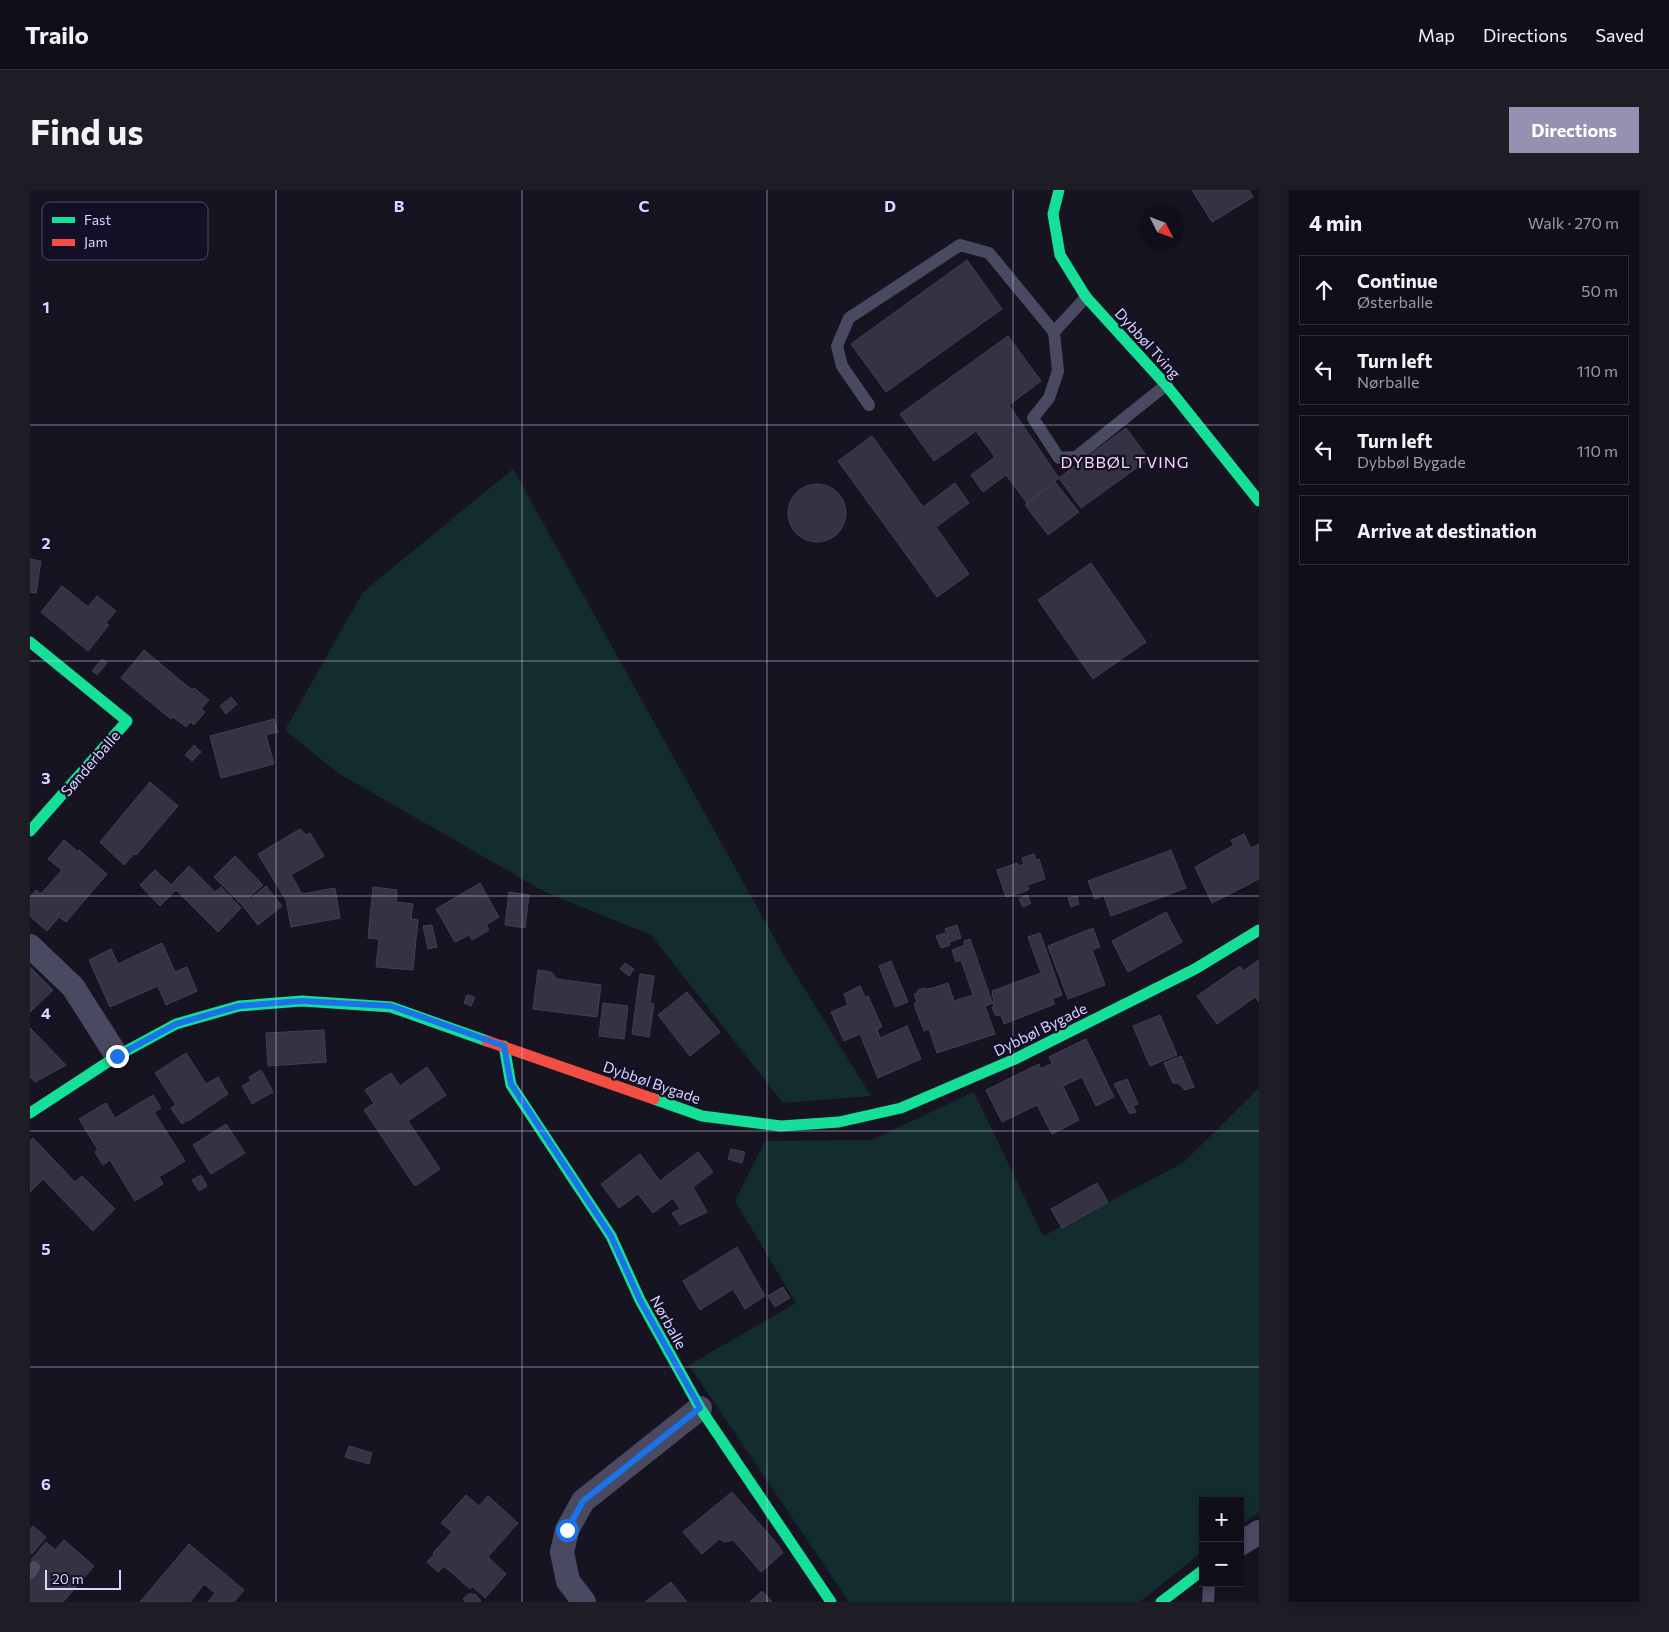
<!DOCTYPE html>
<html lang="en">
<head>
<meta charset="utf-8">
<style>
	:root { --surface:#100f19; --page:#1e1d26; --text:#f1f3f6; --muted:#9c9ca2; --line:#302f38; --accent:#9591b1 }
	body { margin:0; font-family:Commissioner,sans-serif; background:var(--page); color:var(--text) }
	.controls { position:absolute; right:15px; bottom:15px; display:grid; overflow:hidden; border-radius:0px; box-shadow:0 2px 8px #0003 }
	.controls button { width:45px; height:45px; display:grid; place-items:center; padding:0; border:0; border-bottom:1px solid var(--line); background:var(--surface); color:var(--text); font:25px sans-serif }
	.compass { position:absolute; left:1109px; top:15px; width:45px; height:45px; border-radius:50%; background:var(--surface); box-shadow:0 2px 8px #0003; rotate:132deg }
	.scale { position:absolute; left:15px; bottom:12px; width:76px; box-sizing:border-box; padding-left:5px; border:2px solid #d9d4ff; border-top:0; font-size:14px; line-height:18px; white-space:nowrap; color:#d9d4ff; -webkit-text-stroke:4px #130f26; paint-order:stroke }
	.stop { position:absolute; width:15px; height:15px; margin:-11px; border:4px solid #1a73e8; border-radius:50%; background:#fff }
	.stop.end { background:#1a73e8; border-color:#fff; box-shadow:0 1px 5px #0008 }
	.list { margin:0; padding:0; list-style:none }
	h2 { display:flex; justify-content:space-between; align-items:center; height:65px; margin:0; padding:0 20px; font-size:21px }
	h2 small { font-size:16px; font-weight:400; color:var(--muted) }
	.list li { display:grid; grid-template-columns:32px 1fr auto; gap:15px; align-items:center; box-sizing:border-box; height:70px; margin:0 10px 10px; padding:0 10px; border:1px solid var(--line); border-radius:0px }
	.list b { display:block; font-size:19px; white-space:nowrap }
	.list p { margin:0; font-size:16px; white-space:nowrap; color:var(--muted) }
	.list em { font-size:16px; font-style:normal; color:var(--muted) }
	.icon { flex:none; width:28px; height:28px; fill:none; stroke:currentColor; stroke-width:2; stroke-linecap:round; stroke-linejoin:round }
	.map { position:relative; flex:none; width:1229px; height:1412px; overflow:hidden; border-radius:0px }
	header { display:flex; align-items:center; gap:30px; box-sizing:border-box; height:70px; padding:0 25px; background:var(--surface); border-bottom:1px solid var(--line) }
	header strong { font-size:24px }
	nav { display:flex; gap:28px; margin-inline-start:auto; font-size:18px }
	.intro { display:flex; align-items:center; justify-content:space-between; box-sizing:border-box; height:120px; padding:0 30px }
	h1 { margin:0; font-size:35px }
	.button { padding:12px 22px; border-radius:0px; background:var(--accent); color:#fff; font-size:18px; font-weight:700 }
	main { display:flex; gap:30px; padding:0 30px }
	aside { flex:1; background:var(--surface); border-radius:0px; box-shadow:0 2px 8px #0003 }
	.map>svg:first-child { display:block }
</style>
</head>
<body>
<header>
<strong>Trailo</strong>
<nav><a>Map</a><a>Directions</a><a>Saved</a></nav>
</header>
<div class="intro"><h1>Find us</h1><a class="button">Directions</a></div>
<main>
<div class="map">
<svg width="1229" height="1412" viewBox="0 0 1229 1412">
	<rect width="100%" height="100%" fill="#161421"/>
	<!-- green -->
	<g fill="#132c2d">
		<path d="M483,279L756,769L841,906L753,913L621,745L513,701L308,583L255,540L333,402Z"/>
		<path d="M1229,898V1322L1210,1335V1311H1173V1361L1110,1412H819L659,1175L766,1113L705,1011L735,951L841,950L944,902L1013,1046L1153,973Z"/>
	</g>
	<!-- building -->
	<g fill="#343243" stroke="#433f54">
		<path d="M1162,0H1219L1223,7L1182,32Z"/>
		<path d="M937,70L972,119L856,202L821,154Z"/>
		<path d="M978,146L1011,191L979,215L1029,288L997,313L976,285L953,302L941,285L965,267L946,241L904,271L870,224Z"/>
		<path d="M1096,238L1119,269L1051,318L1029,288Z"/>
		<path d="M842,246L893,317L925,293L939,313L906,337L939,384L907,407L808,271Z"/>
		<path d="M1025,292L1049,322L1018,345L995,315Z"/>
		<circle cx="787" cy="323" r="29"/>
		<path d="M0,369L11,371L6,403L0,402Z"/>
		<path d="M1061,373L1116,452L1063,489L1008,410Z"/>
		<path d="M32,396L58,417L67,406L86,421L76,433L79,435L58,461L11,422Z"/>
		<path d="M114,460L162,500L164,498L179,510L171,519L175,522L164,535L161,532L156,537L143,527L141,529L91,488Z"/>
		<path d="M72,469L77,473L67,485L62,481Z"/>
		<path d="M201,507L207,514L196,524L190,516Z"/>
		<path d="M244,529L248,542L236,545L244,574L191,588L180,546Z"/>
		<path d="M164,555L171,562L162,571L155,565Z"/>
		<path d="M120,592L148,616L106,665L104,664L94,675L70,652Z"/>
		<path d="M270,639L276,645L280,643L294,666L261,685L272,704L305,698L310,728L261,737L256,710L228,664Z"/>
		<path d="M1214,644L1221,658L1229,654V689L1182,713L1165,677L1204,655L1201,650Z"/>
		<path d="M34,650L48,662L49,660L77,684L36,732L29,727L17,741L0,726V707L6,700L11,704L32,680L18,669Z"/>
		<path d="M1141,660L1156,698L1081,726L1074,706L1065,709L1058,691Z"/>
		<path d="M1004,664L1006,670L1009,669L1015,689L997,695L999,699L996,701L976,707L967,680L987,673L988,676L994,674L992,668Z"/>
		<path d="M205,666L233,695L219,707L220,709L236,696L252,716L228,735L212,715L184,687Z"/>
		<path d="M159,676L185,702L191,697L211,718L188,742L146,700L130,716L110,695L125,680L141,695Z"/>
		<path d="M450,693L469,727L456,735L459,740L442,750L439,745L425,752L406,719Z"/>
		<path d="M343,697L367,700L366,712L383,714L381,729L388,730L383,780L346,777L349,749L338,748Z"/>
		<path d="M479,702L499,705L495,738L475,735Z"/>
		<path d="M997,705L1001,713L993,717L989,709Z"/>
		<path d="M1047,706L1049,714L1041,717L1038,708Z"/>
		<path d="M1136,722L1152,752L1098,782L1082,751Z"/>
		<path d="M402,735L407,757L398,759L393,736Z"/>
		<path d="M927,735L931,748L920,752L915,739Z"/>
		<path d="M1063,738L1070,757L1062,760L1075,795L1038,809L1018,756Z"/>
		<path d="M915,743L920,755L911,758L906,746Z"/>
		<path d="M1010,743L1032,805L1022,809L1025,814L974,834L971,825L967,826V824L965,825L962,817H964L963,813L955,816L965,844L907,863L899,839L894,841L884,814L887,812L884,804L888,803V800L895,798L896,799L903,798L918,793L924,811L943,805L931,770L926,772L922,760L935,755L934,751L940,749L962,812L964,811L962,804L963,803L962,801L1011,783L998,747Z"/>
		<path d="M132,753L145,782L157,777L167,801L136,815L128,796L80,817L59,770L81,759L88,774Z"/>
		<path d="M1229,770V812L1225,807L1187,834L1167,806L1210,776L1213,781Z"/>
		<path d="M861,771L878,812L865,817L849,776Z"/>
		<path d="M595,773L604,779L599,786L590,779Z"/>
		<path d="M0,777L23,800L0,822Z"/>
		<path d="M508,780L521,782L527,789L571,795L567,827L503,819Z"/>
		<path d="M610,784L624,786L620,813L624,814L619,847L602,844Z"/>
		<path d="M830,796L835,807L838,806L852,837L847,839L850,848L877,836L891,869L848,888L830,844L814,851L801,822L818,815L814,804Z"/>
		<path d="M657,802L690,842L660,866L628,825Z"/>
		<path d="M437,805L445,807L441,816L434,813Z"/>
		<path d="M573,813L598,816L594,849L569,846Z"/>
		<path d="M1130,825L1147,865L1120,876L1103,836Z"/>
		<path d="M0,838L36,875L5,892L0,887Z"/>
		<path d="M294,840L296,872L238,876L236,843Z"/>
		<path d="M1056,849L1084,907L1066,916L1052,887L1033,896L1049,930L1022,944L1007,915L972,932L956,900L1009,874L1011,879L1022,873L1019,867Z"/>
		<path d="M156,863L176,894L188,887L198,904L158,931L157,930L152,934L141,918L146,915L125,883Z"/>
		<path d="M1151,866L1164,897L1155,900L1148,893H1143L1134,873Z"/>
		<path d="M397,877L416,905L378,931L410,979L385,996L334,920L344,913L335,900L361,883L370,896Z"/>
		<path d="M231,880L243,902L222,914L212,896L221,891L219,887Z"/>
		<path d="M1097,889L1108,914L1103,916L1106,922L1100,924L1084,894Z"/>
		<path d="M123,905L131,918L124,922L155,971L129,987L133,994L105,1011L80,970L73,975L65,962L68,960L49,929L76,913L85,928Z"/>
		<path d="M196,934L215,963L181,984L163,955Z"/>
		<path d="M3,948L45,992L52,986L85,1019L63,1041L13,989L0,1002V951Z"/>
		<path d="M701,959L715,962L712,973L698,969Z"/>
		<path d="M668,962L683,982L663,997L677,1022L650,1035L642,1023L650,1019L643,1008L623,1023L608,1004L589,1018L571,994L610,964L630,991Z"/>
		<path d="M171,985L177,996L169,1001L162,990Z"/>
		<path d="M1067,993L1078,1012L1032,1038L1021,1019Z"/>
		<path d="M707,1057L735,1106L715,1119L703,1099L670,1120L653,1091Z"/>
		<path d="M753,1097L760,1108L745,1117L738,1106Z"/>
		<path d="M319,1256L342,1263L339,1274L315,1267Z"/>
		<path d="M702,1302L748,1355L753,1363L731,1382L703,1350L695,1352L689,1349L672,1364L653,1342Z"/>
		<path d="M436,1305L449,1316L458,1306L488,1333L458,1367L476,1384L455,1408L442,1396L440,1399L414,1376L408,1382L397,1372L404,1364L403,1363L422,1342L411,1333Z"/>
		<path d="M3,1336L16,1347L2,1364L0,1362V1339Z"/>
		<path d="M34,1350L64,1376L33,1412H0V1390L11,1377L1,1370L16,1352L25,1360Z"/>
		<path d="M159,1354L214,1400L204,1412H178L185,1403L174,1394L160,1412H110Z"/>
		<path d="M641,1392L657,1412H615Z"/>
		<path d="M732,1401L742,1412H720Z"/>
		<path d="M440,1403L443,1405L445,1404L451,1411L436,1412L433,1409Z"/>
	</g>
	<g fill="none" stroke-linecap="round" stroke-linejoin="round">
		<!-- lane -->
		<g stroke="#4a4962" stroke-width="12">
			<path d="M1024,142L1028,181L1019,208L1003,228L1029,268L1046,267L1136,195"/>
			<path d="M839,215L812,176L807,156L819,128L930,55L959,63L1024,142L1056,107"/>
			<path d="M0,1383L4,1377"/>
			<path d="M1178,1412L1179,1393"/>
		</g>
		<!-- street -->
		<g stroke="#4a4962" stroke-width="24">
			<path d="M0,756L43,797L87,866"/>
			<path d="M1210,1354L1229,1342"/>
			<path d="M554,1412L538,1391L532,1362L537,1340L553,1311L670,1218"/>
		</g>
		<!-- fast -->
		<g stroke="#16e098" stroke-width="11">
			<path d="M1029,0L1023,24L1030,65L1056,107L1136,195L1229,311"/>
			<path d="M0,452L97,531L0,641"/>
			<path d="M474,856L481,895L581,1046L610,1110L670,1218L801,1412"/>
			<path d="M624,909L672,926L751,936L809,932L871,918L985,869L1165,779L1229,740"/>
			<path d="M0,923L87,866L146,834L209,816L272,811L361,817L457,851"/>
			<path d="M1131,1412L1173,1380"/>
		</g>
		<!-- jam -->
		<path stroke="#f24e42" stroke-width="11" d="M457,851L624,909"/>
	</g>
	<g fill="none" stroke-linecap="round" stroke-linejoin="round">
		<!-- route -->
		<path stroke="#1a73e8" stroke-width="6" d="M87,866L146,834L209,816L272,811L361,816L474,856L481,894L581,1046L610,1110L670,1218L553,1311L537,1340"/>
	</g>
	<!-- grid -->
	<path fill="none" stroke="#d9d4ff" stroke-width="1" stroke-opacity="0.55" d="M246,0V1412M492,0V1412M737,0V1412M983,0V1412M0,235H1229M0,471H1229M0,706H1229M0,941H1229M0,1177H1229"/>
	<g text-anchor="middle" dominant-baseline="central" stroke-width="4.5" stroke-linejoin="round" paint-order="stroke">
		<!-- street labels -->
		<g font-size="15" fill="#d9d4ff" stroke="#130f26">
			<text transform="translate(1118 153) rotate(48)">Dybbøl Tving</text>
			<text transform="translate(60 573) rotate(-49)">Sønderballe</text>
			<text transform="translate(1010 839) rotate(-26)">Dybbøl Bygade</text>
			<text transform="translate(622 892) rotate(19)">Dybbøl Bygade</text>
			<text transform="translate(639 1132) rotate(61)">Nørballe</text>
		</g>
		<!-- neighbourhood labels -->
		<g font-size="16" letter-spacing="1" fill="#ffd6f0" stroke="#130f26">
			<text x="1095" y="271">DYBBØL TVING</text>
		</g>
	</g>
	<!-- legend -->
	<rect x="12" y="12" width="166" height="58" rx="8" fill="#130f26" stroke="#4e4a67" stroke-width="1"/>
	<rect x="22" y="27" width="23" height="6" fill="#16e098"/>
	<rect x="22" y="49" width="23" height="7" fill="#f24e42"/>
	<g font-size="14" fill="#d9d4ff">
		<text x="54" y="35">Fast</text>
		<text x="54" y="57">Jam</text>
	</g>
	<g font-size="16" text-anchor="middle" font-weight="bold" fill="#d9d4ff" stroke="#130f26" stroke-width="4.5" stroke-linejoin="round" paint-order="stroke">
		<text x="369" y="22">B</text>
		<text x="614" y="22">C</text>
		<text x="860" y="22">D</text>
		<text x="16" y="123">1</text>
		<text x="16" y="359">2</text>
		<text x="16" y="594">3</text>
		<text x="16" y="829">4</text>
		<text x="16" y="1065">5</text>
		<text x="16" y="1300">6</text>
	</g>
</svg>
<div class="controls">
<button>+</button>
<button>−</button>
</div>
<svg class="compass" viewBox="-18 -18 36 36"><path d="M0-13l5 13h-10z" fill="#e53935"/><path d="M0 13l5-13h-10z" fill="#9c9ca2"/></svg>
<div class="scale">20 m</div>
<div class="stop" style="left:537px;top:1340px"></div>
<div class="stop end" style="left:87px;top:866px"></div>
</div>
<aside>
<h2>4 min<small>Walk · 270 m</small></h2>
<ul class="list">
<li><svg class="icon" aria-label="ahead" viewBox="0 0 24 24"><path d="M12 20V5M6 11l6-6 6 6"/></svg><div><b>Continue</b><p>Østerballe</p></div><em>50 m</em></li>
<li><svg class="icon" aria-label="left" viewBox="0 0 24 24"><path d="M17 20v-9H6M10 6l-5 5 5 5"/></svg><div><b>Turn left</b><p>Nørballe</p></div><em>110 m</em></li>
<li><svg class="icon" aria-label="left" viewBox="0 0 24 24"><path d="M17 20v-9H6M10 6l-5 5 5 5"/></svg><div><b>Turn left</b><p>Dybbøl Bygade</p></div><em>110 m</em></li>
<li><svg class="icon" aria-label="arrive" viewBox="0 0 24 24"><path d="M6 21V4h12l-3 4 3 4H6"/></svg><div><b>Arrive at destination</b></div></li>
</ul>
</aside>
</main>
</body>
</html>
